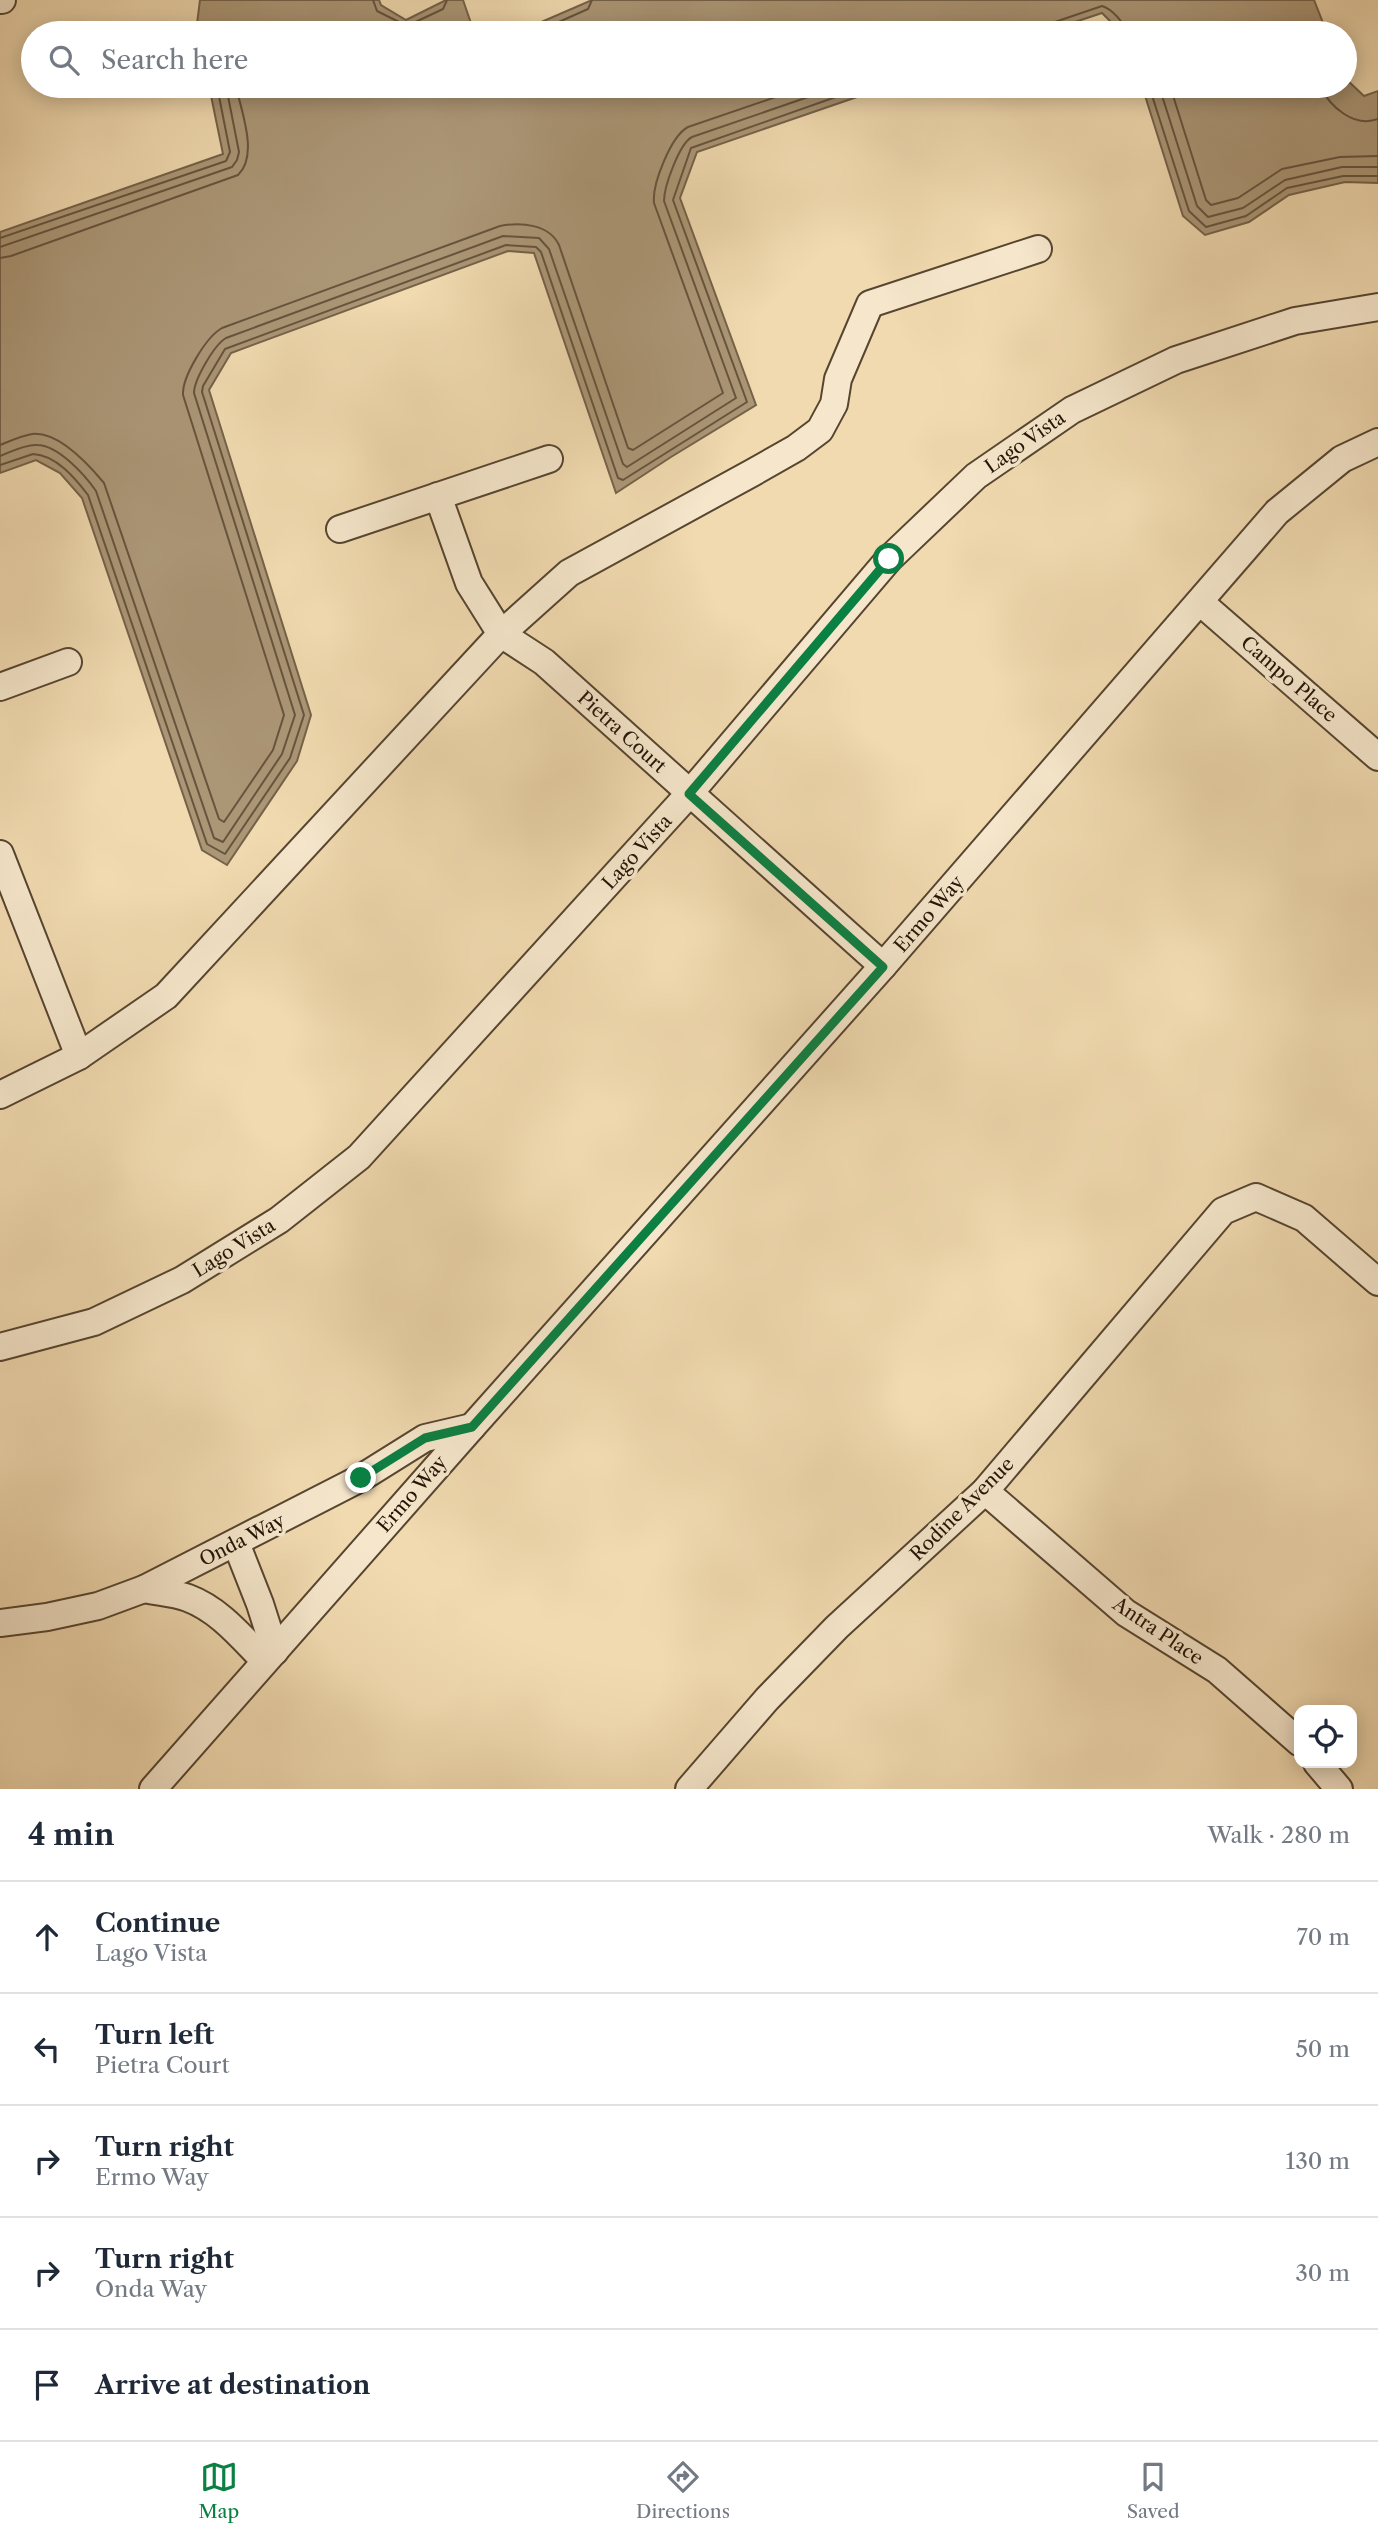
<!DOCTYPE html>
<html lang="en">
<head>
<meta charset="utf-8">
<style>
	:root { --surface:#fff; --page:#f6f6f7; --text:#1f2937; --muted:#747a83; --line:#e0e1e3; --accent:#0b8043 }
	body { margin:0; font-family:"Libre Caslon Text",serif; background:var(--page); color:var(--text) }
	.controls { position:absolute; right:21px; bottom:21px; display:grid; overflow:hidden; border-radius:14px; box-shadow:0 4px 18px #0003 }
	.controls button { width:63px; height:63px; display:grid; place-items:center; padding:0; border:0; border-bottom:2px solid var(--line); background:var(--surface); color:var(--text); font:35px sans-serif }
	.stop { position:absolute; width:21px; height:21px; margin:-16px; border:5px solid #0b8043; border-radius:50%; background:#fff }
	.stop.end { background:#0b8043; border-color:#fff; box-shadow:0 2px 7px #0008 }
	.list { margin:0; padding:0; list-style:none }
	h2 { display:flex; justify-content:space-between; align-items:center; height:91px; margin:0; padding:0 28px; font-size:30px }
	h2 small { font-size:23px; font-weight:400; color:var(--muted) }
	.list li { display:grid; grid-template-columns:46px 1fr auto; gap:21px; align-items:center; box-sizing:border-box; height:112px; padding:0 28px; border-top:2px solid var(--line) }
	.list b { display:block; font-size:26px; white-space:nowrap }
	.list p { margin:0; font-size:23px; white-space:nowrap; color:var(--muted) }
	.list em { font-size:23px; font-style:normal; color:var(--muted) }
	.icon { flex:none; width:38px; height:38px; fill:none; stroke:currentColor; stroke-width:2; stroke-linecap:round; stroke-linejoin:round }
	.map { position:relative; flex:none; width:1378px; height:1789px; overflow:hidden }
	.search { position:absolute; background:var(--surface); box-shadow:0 4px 18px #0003; left:21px; right:21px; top:21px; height:77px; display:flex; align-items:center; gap:18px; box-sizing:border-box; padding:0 24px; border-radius:38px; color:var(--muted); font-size:26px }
	.sheet { height:651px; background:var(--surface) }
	nav { display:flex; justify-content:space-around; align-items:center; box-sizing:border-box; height:98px; border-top:2px solid var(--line); background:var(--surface); font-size:19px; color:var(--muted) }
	nav a { display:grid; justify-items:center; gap:4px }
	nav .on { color:var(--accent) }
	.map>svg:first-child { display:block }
</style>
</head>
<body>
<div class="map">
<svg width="1378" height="1789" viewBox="0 0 1378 1789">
	<rect width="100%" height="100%" fill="#f1dab0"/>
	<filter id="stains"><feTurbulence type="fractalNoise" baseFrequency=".00286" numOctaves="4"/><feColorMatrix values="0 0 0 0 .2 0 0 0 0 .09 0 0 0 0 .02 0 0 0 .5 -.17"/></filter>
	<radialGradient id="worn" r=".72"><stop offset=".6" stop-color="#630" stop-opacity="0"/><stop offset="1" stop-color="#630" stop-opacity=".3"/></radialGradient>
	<!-- water -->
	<g fill="#ab9676" stroke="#746249" stroke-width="2">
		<path d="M200,0H379L381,5L406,20L446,0H463L472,26L487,33H199L197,24Z"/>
		<path d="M592,0H1314L1327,33H1122L1102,13L1042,33H516Z"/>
		<path d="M1345,78L1364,96L1378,91V183L1345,182L1289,195L1249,222L1205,235L1183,216L1142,86H1345Z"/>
		<path d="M209,86H889L697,152L680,198L756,405L671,457L616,493L534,253L508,251L231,353L209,390L311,715L297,761L227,865L202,850L82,498L60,473L36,460L0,473V232L223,154Z"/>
	</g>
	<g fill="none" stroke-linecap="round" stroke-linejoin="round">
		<!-- shore -->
		<g stroke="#66543e" stroke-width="2">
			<path d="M373,0L377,11L407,26L443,9L447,0"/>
			<path d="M534,33L588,9L592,0"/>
			<path d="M1044,33L1045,28L1049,24L1102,6C1112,9 1125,23 1126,33"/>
			<path d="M1149,86L1189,211L1206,227L1246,216L1287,188L1343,176H1378"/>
			<path d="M1159,86L1197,206L1208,217L1243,208L1285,180L1342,167H1378"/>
			<path d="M1170,86L1206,200L1211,205L1238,198L1282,169L1340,157L1378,156"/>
			<path d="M1320,86C1330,107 1354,128 1378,119"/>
			<path d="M0,238L226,161L230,152L217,86"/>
			<path d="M0,247L232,167L237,160L239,152L226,86"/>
			<path d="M0,258L11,256L238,175C259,155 241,111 236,86"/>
			<path d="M0,445C10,441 21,436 32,434C58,431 89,465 104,483L219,819L224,822L273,750L284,715L183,395C182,377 206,337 222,328L500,226C521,222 549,224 559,245L628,448L633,450L723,393L654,203C652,184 671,136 688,127L808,86"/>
			<path d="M0,456C11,452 25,444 37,445C58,445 85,475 96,491L214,838L223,842L282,754L295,715L194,393C194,380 214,345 226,338L503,236L539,238L549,249L623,464L627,467L736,398L664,201C664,187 679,144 692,137L840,86"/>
			<path d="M0,465L33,454C56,455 75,478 88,495L207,844L225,854L290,758L304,715L202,392L203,386L225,349L506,245L536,247L541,252L618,478L623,480L747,402L673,200L691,148L867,86"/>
		</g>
		<defs>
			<g id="street">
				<path d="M0,0H2"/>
				<path d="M438,496L469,583L501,634L544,662L883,966"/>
				<path d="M340,529L549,459"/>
				<path d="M1200,602L1378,757"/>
				<path d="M0,687L68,662"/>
				<path d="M0,854L79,1056"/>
				<path d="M0,1095L79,1056L166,996L501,634L569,573L752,473L796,448L820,430L834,404L838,379L870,304L1038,249"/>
				<path d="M0,1347L94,1322L182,1280L279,1220L359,1157L689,794L889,559L976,476L1072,410L1176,360L1295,321L1378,307"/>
				<path d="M985,1491L1126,1613L1217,1670L1299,1742"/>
				<path d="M236,1543L260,1604L275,1651"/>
				<path d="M144,1589C158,1592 175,1593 188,1598C220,1610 242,1638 265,1661"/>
				<path d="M0,1623L47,1617L98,1606L144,1589L361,1478L425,1438L472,1427"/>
				<path d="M1317,1763L1339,1789"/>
				<path d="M153,1789L472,1427L883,966L1277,512L1342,459L1378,442"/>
				<path d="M689,1789L767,1699L837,1627L985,1491L1223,1211L1256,1197L1304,1218L1378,1282"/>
			</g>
		</defs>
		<!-- street casing -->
		<use href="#street" stroke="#564530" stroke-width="30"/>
		<!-- street -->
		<use href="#street" stroke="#f6e7cc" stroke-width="26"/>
	</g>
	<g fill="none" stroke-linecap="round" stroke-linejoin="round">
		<!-- route -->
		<path stroke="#0b8043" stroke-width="9" d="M361,1478L425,1438L472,1427L883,967L689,794L889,559"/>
	</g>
	<g text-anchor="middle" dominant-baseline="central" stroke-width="7" stroke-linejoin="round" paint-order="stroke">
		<!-- street labels -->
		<g font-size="19" fill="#221306" stroke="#f6e7cc">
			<text transform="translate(1025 442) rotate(-35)">Lago Vista</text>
			<text transform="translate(1289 679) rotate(41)">Campo Place</text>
			<text transform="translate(622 732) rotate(42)">Pietra Court</text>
			<text transform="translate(637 852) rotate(-48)">Lago Vista</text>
			<text transform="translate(929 914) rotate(-49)">Ermo Way</text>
			<text transform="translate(234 1248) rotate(-32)">Lago Vista</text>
			<text transform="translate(412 1494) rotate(-49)">Ermo Way</text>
			<text transform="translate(962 1509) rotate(-45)">Rodine Avenue</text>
			<text transform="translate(242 1540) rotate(-27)">Onda Way</text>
			<text transform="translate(1158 1631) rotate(34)">Antra Place</text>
		</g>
	</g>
	<rect width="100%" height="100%" filter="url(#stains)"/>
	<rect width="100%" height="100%" fill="url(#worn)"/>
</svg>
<div class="controls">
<button><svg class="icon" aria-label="locate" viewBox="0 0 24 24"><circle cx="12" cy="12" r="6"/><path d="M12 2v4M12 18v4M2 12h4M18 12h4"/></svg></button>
</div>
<div class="stop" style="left:889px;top:559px"></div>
<div class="stop end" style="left:361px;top:1478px"></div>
<div class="search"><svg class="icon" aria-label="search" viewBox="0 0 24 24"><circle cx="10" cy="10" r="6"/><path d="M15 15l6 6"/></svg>Search here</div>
</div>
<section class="sheet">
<h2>4 min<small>Walk · 280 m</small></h2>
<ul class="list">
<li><svg class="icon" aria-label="ahead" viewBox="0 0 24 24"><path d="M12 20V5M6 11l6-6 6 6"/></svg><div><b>Continue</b><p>Lago Vista</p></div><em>70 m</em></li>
<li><svg class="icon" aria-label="left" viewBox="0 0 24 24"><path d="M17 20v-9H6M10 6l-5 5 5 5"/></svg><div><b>Turn left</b><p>Pietra Court</p></div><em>50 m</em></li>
<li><svg class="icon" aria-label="right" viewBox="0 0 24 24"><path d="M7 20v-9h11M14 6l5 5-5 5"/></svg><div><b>Turn right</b><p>Ermo Way</p></div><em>130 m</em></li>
<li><svg class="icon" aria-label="right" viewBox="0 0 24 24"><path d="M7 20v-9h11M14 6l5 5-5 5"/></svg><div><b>Turn right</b><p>Onda Way</p></div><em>30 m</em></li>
<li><svg class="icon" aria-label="arrive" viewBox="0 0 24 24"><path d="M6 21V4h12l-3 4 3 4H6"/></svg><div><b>Arrive at destination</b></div></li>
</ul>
</section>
<nav>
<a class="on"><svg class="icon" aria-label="map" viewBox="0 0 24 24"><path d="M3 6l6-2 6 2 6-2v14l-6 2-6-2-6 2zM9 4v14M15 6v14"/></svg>Map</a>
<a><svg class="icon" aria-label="directions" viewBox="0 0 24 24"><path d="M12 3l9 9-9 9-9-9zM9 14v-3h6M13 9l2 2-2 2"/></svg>Directions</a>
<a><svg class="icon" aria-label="saved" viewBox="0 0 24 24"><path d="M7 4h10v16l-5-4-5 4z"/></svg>Saved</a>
</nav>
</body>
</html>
